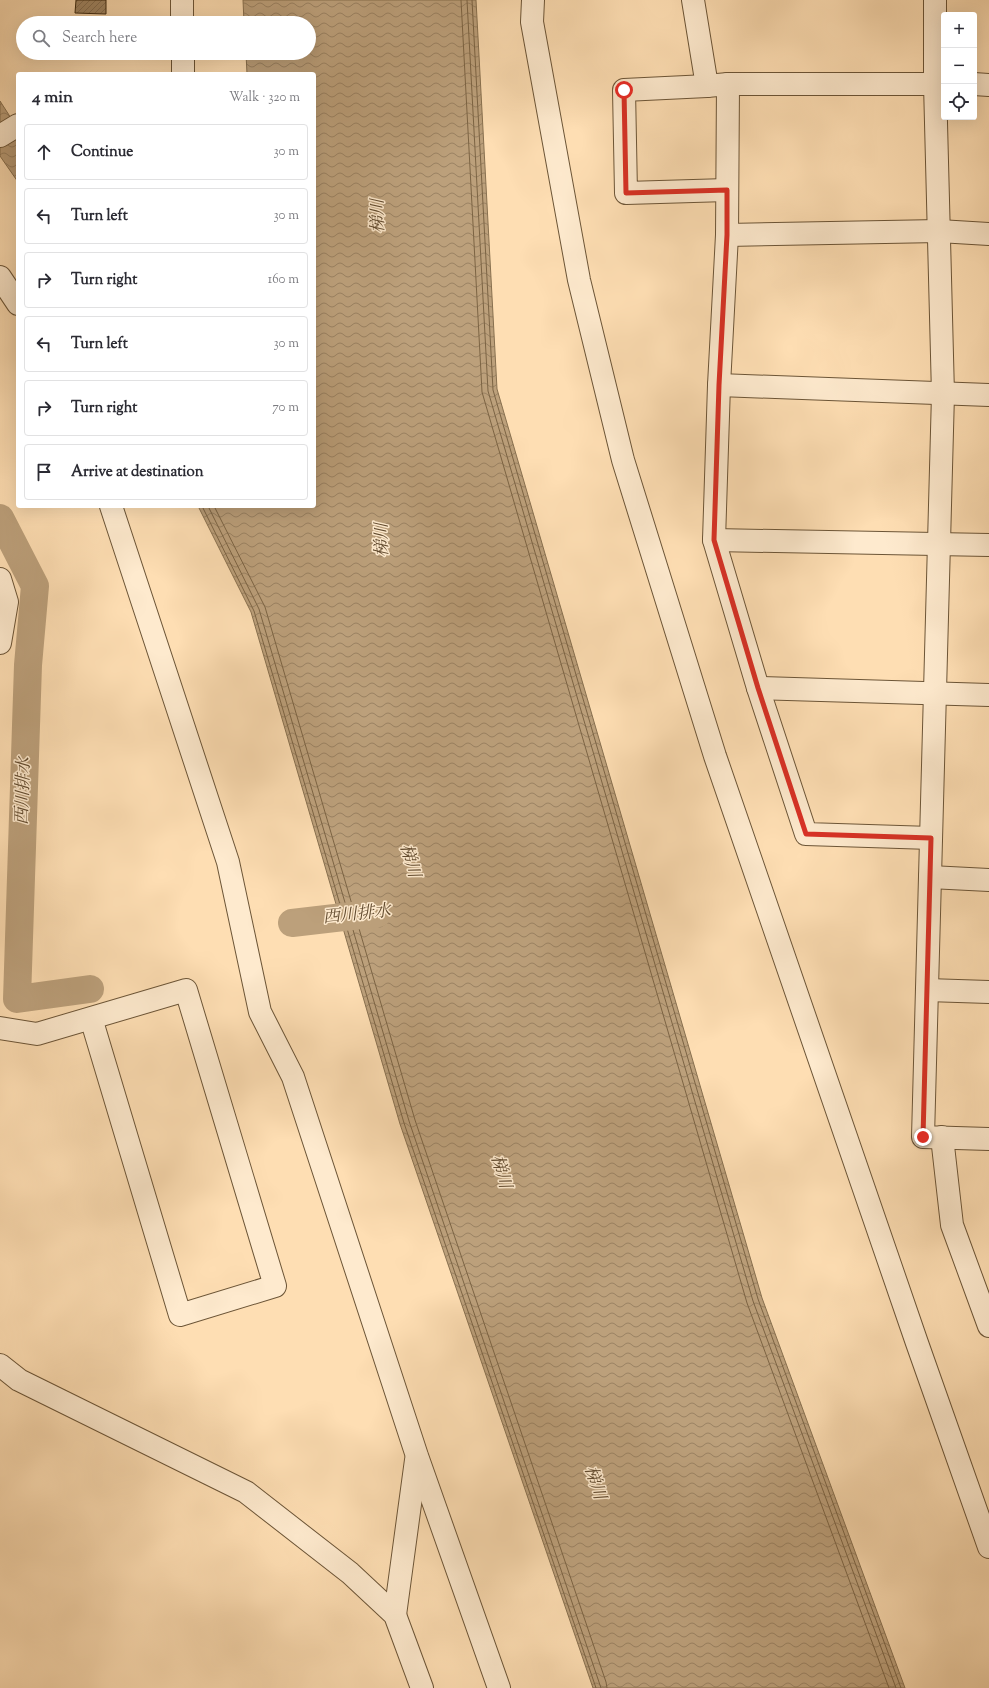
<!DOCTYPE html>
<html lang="en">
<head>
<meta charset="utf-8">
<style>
	:root { --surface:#fff; --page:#f7f7f7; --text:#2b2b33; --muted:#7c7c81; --line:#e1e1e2 }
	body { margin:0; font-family:"Sorts Mill Goudy","Noto Serif JP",serif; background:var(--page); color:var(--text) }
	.controls { position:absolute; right:12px; top:12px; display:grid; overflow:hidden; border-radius:4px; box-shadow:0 4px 16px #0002 }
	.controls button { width:36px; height:36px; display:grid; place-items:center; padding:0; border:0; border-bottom:1px solid var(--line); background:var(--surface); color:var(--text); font:20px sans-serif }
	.stop { position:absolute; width:12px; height:12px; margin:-9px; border:3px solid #d93025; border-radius:50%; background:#fff }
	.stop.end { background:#d93025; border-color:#fff; box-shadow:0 1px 4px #0008 }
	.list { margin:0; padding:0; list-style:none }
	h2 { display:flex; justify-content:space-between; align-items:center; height:52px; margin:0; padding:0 16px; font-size:17px }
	h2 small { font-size:13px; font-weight:400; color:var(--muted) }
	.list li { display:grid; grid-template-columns:26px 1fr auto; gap:12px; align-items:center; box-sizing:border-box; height:56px; margin:0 8px 8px; padding:0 8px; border:1px solid var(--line); border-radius:4px }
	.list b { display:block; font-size:15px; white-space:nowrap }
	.list em { font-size:13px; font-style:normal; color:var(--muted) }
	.icon { flex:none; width:22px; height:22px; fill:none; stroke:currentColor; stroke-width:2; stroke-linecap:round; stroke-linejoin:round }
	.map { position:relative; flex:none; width:989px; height:1688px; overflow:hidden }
	.search { position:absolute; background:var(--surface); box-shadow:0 4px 16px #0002; left:16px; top:16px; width:300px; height:44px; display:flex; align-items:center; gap:10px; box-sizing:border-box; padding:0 14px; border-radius:22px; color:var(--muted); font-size:15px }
	.panel { position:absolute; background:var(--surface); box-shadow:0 4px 16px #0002; left:16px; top:72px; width:300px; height:436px; border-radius:4px }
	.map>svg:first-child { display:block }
</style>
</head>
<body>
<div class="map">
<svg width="989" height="1688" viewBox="0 0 989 1688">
	<defs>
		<pattern id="water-waves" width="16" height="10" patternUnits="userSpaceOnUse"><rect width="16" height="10" fill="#bca07b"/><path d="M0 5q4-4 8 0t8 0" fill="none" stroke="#9a8263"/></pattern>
		<pattern id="building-hatch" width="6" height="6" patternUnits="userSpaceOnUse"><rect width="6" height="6" fill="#a08664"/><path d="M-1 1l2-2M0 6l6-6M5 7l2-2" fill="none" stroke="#846e51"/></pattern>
	</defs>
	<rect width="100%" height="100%" fill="#fedeb3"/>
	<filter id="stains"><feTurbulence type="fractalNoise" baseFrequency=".005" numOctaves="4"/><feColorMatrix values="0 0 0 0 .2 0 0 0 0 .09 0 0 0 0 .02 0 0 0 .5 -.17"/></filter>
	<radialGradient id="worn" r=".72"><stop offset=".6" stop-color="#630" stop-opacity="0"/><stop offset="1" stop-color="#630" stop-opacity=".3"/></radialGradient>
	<!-- water -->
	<g fill="url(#water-waves)" stroke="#88704f">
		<path d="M243,0H476L497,389L762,1298L905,1688H593L400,1124L251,612L198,506H314V74H247L246,53H309V23H244Z"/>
		<path d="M0,101L18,129V182L0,156Z"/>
	</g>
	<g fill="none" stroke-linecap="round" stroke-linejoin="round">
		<!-- shore -->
		<g stroke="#7c6444" stroke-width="1">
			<path d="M461,0L482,392L747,1303L889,1688"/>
			<path d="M467,0L488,391L753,1301L896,1688"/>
			<path d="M472,0L493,390L758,1299L901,1688"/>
			<path d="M202,506L254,611L404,1123L596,1688"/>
			<path d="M208,506L259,609L409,1121L601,1688"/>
			<path d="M214,506L265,607L415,1120L606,1682L607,1688"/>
		</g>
		<!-- canal -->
		<g stroke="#bca07b" stroke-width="28">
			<path d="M0,518L35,586L28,665L17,999L90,989"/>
			<path d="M292,923L378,913"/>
		</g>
	</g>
	<!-- building -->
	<path fill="url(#building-hatch)" stroke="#3b270e" d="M76,0H106V14L75,13Z"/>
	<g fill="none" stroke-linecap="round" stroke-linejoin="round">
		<defs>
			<g id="minor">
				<path d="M182,0V23"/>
				<path d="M533,0L532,22L579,280L623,460L715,756L917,1343L989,1547"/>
				<path d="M693,0L707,86L728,84H944"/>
				<path d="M935,0V84L943,394L923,1137L989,1139"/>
				<path d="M183,53V74"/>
				<path d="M728,84L727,235L719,385L714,540L758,688L806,834L931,838"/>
				<path d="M974,84L989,85"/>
				<path d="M707,86L624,90L626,193L727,190"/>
				<path d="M0,136L18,125"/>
				<path d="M727,235L939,231L989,234"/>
				<path d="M0,277L18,304"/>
				<path d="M719,385L989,395"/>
				<path d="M111,506L228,862L260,1012L293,1077L417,1456L499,1688"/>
				<path d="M714,540L989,545"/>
				<path d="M0,579L7,602L0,643"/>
				<path d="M758,688L989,695"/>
				<path d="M930,877L989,880"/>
				<path d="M927,990L989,992"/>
				<path d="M0,1028L37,1034L186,990L275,1286L180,1315L91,1018"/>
				<path d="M942,1137L952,1225L989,1326"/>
				<path d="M0,1365L19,1380L246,1492L350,1573L395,1615L422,1688"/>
				<path d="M395,1615L416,1460"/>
			</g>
		</defs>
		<!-- minor casing -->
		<use href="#minor" stroke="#6c5537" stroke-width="24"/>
		<!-- minor -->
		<use href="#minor" stroke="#feeace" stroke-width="22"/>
	</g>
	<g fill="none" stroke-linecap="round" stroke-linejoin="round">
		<!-- route -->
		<path stroke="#d93025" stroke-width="5" d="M624,90L626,193L727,190V235L719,385L714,540L758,688L806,834L931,838L923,1137"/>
	</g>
	<g text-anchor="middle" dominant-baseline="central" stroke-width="3" stroke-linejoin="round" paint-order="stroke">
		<!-- water labels -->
		<g font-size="17" font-style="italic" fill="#624b2f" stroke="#feeace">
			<text transform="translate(379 216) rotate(-91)">梯川</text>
			<text transform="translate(383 540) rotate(-91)">梯川</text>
			<text transform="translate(24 791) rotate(-88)">西川排水</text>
			<text transform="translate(409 861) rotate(74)">梯川</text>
			<text transform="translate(357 915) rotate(-6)">西川排水</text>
			<text transform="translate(500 1172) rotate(74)">梯川</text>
			<text transform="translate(594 1483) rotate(72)">梯川</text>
		</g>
	</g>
	<rect width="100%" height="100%" filter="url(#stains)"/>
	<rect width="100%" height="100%" fill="url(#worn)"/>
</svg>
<div class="controls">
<button>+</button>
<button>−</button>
<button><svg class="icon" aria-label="locate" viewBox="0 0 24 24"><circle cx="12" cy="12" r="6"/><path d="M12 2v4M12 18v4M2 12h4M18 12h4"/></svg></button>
</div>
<div class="stop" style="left:624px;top:90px"></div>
<div class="stop end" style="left:923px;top:1137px"></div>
<div class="search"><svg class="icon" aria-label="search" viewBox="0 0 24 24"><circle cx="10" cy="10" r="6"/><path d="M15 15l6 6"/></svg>Search here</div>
<section class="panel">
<h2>4 min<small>Walk · 320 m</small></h2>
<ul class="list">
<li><svg class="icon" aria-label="ahead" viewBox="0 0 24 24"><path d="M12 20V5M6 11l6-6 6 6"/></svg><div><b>Continue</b></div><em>30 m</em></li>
<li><svg class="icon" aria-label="left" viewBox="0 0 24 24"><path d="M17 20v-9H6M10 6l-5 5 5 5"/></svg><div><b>Turn left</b></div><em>30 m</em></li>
<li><svg class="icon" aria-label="right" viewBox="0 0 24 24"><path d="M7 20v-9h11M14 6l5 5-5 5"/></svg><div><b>Turn right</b></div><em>160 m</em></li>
<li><svg class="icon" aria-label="left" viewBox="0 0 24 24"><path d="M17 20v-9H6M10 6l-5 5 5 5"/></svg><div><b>Turn left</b></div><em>30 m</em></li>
<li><svg class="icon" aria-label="right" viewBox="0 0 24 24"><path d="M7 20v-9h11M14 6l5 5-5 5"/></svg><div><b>Turn right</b></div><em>70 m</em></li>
<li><svg class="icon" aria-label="arrive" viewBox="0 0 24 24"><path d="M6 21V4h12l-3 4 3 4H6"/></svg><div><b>Arrive at destination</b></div></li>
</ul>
</section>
</div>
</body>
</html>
